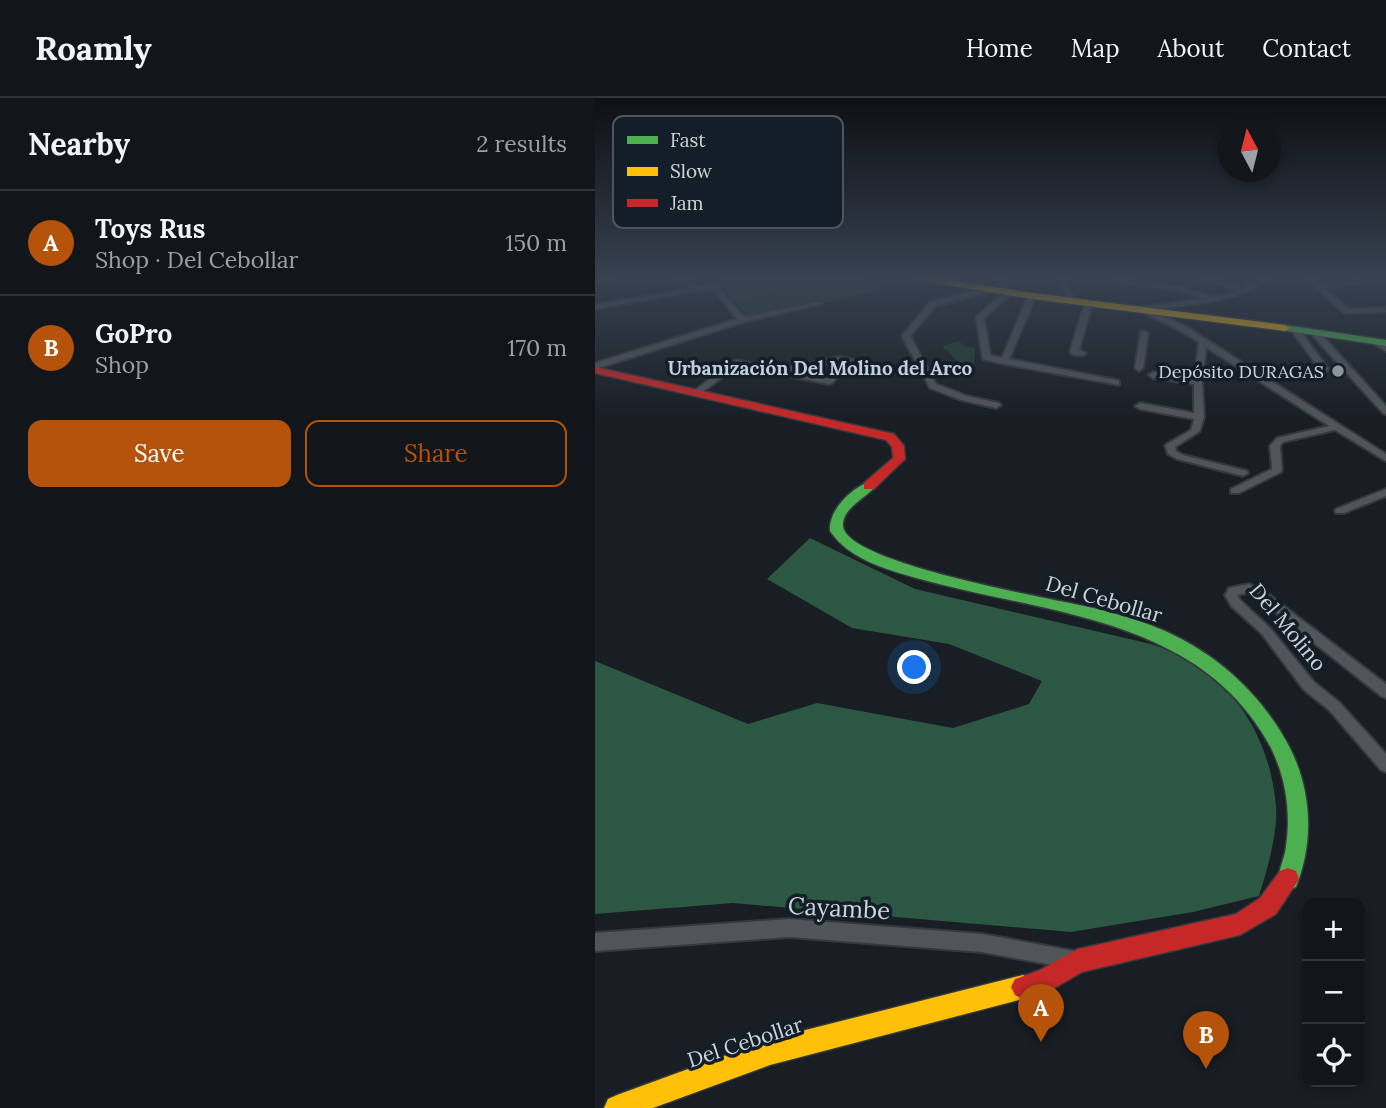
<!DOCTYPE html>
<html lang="en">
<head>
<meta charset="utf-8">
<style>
	:root { --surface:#12161b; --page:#1f2328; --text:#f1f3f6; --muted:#9c9fa3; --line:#31353a; --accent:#b45309 }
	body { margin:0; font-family:Lora,serif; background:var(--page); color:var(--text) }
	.controls { position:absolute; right:21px; bottom:21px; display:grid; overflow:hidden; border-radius:14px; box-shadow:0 4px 10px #0003 }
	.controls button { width:63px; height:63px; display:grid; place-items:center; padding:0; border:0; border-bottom:2px solid var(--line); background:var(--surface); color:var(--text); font:35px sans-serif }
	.compass { position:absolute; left:623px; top:21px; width:63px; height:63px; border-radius:50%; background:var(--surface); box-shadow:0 4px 10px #0003; rotate:353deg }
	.you { position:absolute; left:320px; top:570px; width:24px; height:24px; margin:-18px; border:5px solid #fff; border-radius:50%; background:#1a73e8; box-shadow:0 0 0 10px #1a73e833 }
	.badge { display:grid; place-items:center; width:46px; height:46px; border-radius:50%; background:var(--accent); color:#fff; font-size:23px; font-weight:700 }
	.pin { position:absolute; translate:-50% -58px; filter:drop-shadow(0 2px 4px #0008) }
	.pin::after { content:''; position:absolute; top:37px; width:24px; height:21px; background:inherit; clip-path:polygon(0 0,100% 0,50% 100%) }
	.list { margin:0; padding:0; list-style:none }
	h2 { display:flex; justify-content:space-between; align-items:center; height:91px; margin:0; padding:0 28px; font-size:30px }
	h2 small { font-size:23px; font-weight:400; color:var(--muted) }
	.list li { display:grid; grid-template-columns:46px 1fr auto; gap:21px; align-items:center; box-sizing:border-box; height:105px; padding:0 28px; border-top:2px solid var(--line) }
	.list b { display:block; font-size:26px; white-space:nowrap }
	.list p { margin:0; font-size:23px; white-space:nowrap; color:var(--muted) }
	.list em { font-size:23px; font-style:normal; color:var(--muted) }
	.actions { display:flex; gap:14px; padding:21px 28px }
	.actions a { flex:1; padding:16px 0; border:2px solid var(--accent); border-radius:14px; text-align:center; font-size:24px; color:var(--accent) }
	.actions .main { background:var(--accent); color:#fff }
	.icon { flex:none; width:38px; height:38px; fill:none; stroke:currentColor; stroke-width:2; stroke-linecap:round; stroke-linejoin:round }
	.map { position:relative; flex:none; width:791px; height:1010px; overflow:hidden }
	header { display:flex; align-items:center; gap:42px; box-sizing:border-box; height:98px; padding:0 35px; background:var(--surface); border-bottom:2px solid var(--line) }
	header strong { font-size:33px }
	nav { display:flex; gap:38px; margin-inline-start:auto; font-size:24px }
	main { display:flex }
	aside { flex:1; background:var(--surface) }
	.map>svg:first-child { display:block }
</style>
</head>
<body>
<header>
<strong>Roamly</strong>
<nav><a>Home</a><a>Map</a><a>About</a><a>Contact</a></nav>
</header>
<main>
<aside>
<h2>Nearby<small>2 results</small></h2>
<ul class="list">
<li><span class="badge">A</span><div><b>Toys Rus</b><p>Shop · Del Cebollar</p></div><em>150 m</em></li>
<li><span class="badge">B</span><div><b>GoPro</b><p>Shop</p></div><em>170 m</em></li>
</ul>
<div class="actions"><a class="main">Save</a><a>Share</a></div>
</aside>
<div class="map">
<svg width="791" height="1010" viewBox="0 0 791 1010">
	<rect width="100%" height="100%" fill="#181e24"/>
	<!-- green -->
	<g fill="#223f31">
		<path d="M171,180H272L286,192L231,205L226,201L161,217H152L138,202L179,193Z"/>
		<path d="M364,243L369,248L380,250L379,271L368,269L347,248Z"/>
	</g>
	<!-- forest -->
	<path fill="#2c5742" d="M215,440L320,491L556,546C630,568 675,632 681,709C683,734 672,773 664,798L598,814L476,834L138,805L0,816V563L153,626L222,605L358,630L434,606L447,583L354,546L257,530L172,481Z"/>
	<!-- building -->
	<path fill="#353e46" stroke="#41464b" stroke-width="2" d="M162,180H171L180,192L138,202L130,189Z"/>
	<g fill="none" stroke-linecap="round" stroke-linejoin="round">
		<defs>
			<g id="street">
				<path d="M17,180L16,182L0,185V181Z"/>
				<path d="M82,180H89L104,189L138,180H147L123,189L149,219L223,204L227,206L149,224L0,271V265L142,221L117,190L0,211V207L96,190Z"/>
				<path d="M404,180H410L413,193L417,195L389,220L395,257L407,260L433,198L437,196L441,198L414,261L521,282L524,283V287L409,266L388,261L381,219L408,196Z"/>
				<path d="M464,180H470L481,204L480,206L473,204Z"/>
				<path d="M610,180H619L647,191L669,180H677C641,205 598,206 554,212L590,228L791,356V363L740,332L688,344L685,348L687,372L686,374L644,395H636V391L677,371L675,348L682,340L734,328L611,249L607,284L609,319L605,333L580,349L581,353L588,357L652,373L653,375L648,378L582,361L573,356L570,348L572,346L596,332L599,321L545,311L540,308L545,305L599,315V286L558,280L554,277L558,274L599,281L604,244L584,232L541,211L545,209L607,201L586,193L522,185L518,183L522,181L587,189L617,199L633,197L641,193Z"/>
				<path d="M710,180H717L724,186L765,183L767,184L763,186L729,190L754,211L790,210L791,214L749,215Z"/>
				<path d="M391,190H394V194L341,208L315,238L341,286L372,298L404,305L406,307L401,310L366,302L335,290L307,238L335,204Z"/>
				<path d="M490,204L497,206L484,252L491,255C488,259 478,258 475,254Z"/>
				<path d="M698,231H704L733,271L732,273H726L697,233Z"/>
				<path d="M546,233L553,235L548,270L544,273L540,270Z"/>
				<path d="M718,234H724L791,308V316L788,315L718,238Z"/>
				<path d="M779,242H785L791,247V253L779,246Z"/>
				<path d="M245,259L258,262L237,285L234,286L143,268L103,297L96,295L141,262L185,271ZM245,263L248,264L232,280L197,273Z"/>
				<path d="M791,391V398L749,415H741L740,413L741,411Z"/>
				<path d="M654,486L669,493L791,586V600L786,598L661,499L653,495L642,497L645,502L675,530L719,584L744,604L791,656V674L786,672L734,612L709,592L667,536L636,508L630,497L634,490Z"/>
				<path d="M194,821L387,836L479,853L485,856L488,862L485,868L479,871L387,854L194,839L0,853V835Z"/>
			</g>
			<g id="fast">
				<path d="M690,227L791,242V248L686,232V228Z"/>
				<path d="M274,384L281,388C271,400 247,410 248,428C251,465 454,500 489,508C517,514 544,522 570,533C624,557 668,598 695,650C717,694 719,744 701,789L693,792L685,789C680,776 690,762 691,748C696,715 691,680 676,650C606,518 448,516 321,480C290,471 254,461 235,433C233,413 256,390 274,384Z"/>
			</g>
			<g id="slow">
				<path d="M325,180H344L437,195L690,227L695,230L690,233L437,201L329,183Z"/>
				<path d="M428,877L436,881L440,889L436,897L428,901L175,967L58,1010H9L13,1001L22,997L175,941Z"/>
			</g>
			<g id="jam">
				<path d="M0,269L299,336L309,348L310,361L279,391H269V385L298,360L297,349L291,342L0,275Z"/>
				<path d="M693,770L701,773L704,781L681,816L645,837L487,874L458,891L428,901L420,897L416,889L420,881L445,872L483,851L641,816L665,800L685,773Z"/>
			</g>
		</defs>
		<!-- street casing -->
		<use href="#street" stroke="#35393d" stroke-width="4"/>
		<!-- fast casing -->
		<use href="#fast" stroke="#35393d" stroke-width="3"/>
		<!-- slow casing -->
		<use href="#slow" stroke="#35393d" stroke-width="3"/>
		<!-- jam casing -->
		<use href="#jam" stroke="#35393d" stroke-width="3"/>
		<!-- street -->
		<use href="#street" fill="#50555a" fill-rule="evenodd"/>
		<!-- fast -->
		<use href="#fast" fill="#4caf50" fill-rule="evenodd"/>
		<!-- slow -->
		<use href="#slow" fill="#ffc107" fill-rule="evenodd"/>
		<!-- jam -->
		<use href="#jam" fill="#c62828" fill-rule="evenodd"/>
	</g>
	<!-- sky -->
	<linearGradient id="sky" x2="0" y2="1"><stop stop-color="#0d1014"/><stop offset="0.56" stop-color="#374150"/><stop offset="1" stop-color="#374150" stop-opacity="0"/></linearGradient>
	<rect width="791" height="321" fill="url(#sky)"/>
	<!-- markers -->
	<circle fill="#8e949a" stroke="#141e28" stroke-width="2.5" cx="743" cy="273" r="7"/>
	<g text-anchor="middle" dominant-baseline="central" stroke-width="7" stroke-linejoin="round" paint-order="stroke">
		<!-- far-poi labels -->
		<g font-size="18" fill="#cdd4da" stroke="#141e28" text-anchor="end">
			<text x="729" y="273">Depósito DURAGAS</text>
		</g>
		<!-- far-neighbourhood labels -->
		<g font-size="19" font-weight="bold" fill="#c2d0dd" stroke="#141e28">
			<text x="225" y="270">Urbanización Del Molino del Arco</text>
		</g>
		<!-- street labels -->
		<g font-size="21" fill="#cdd4da" stroke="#141e28">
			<text transform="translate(509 501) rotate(16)">Del Cebollar</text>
			<text transform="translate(693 529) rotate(50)">Del Molino</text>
			<text transform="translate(150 944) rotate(-18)">Del Cebollar</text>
		</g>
		<!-- near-street labels -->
		<g font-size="24" fill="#cdd4da" stroke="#141e28">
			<text transform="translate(244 810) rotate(3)">Cayambe</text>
		</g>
	</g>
	<!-- legend -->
	<rect x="18" y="18" width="230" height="112" rx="10" fill="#141e28" stroke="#4c555d" stroke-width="2"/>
	<rect x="32" y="38" width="31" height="8" fill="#4caf50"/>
	<rect x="32" y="69" width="31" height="9" fill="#ffc107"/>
	<rect x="32" y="101" width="31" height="8" fill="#c62828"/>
	<g font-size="19" fill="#cdd4da">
		<text x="75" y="49">Fast</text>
		<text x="75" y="80">Slow</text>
		<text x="75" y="112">Jam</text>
	</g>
</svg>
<div class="controls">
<button>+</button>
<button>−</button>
<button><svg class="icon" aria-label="locate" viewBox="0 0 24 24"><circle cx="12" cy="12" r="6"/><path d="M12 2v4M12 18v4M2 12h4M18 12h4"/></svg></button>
</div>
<svg class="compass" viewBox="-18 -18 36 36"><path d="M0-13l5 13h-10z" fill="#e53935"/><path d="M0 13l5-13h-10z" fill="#9c9fa3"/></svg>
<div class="you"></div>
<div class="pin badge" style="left:446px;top:944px">A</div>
<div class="pin badge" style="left:611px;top:971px">B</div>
</div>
</main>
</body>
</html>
